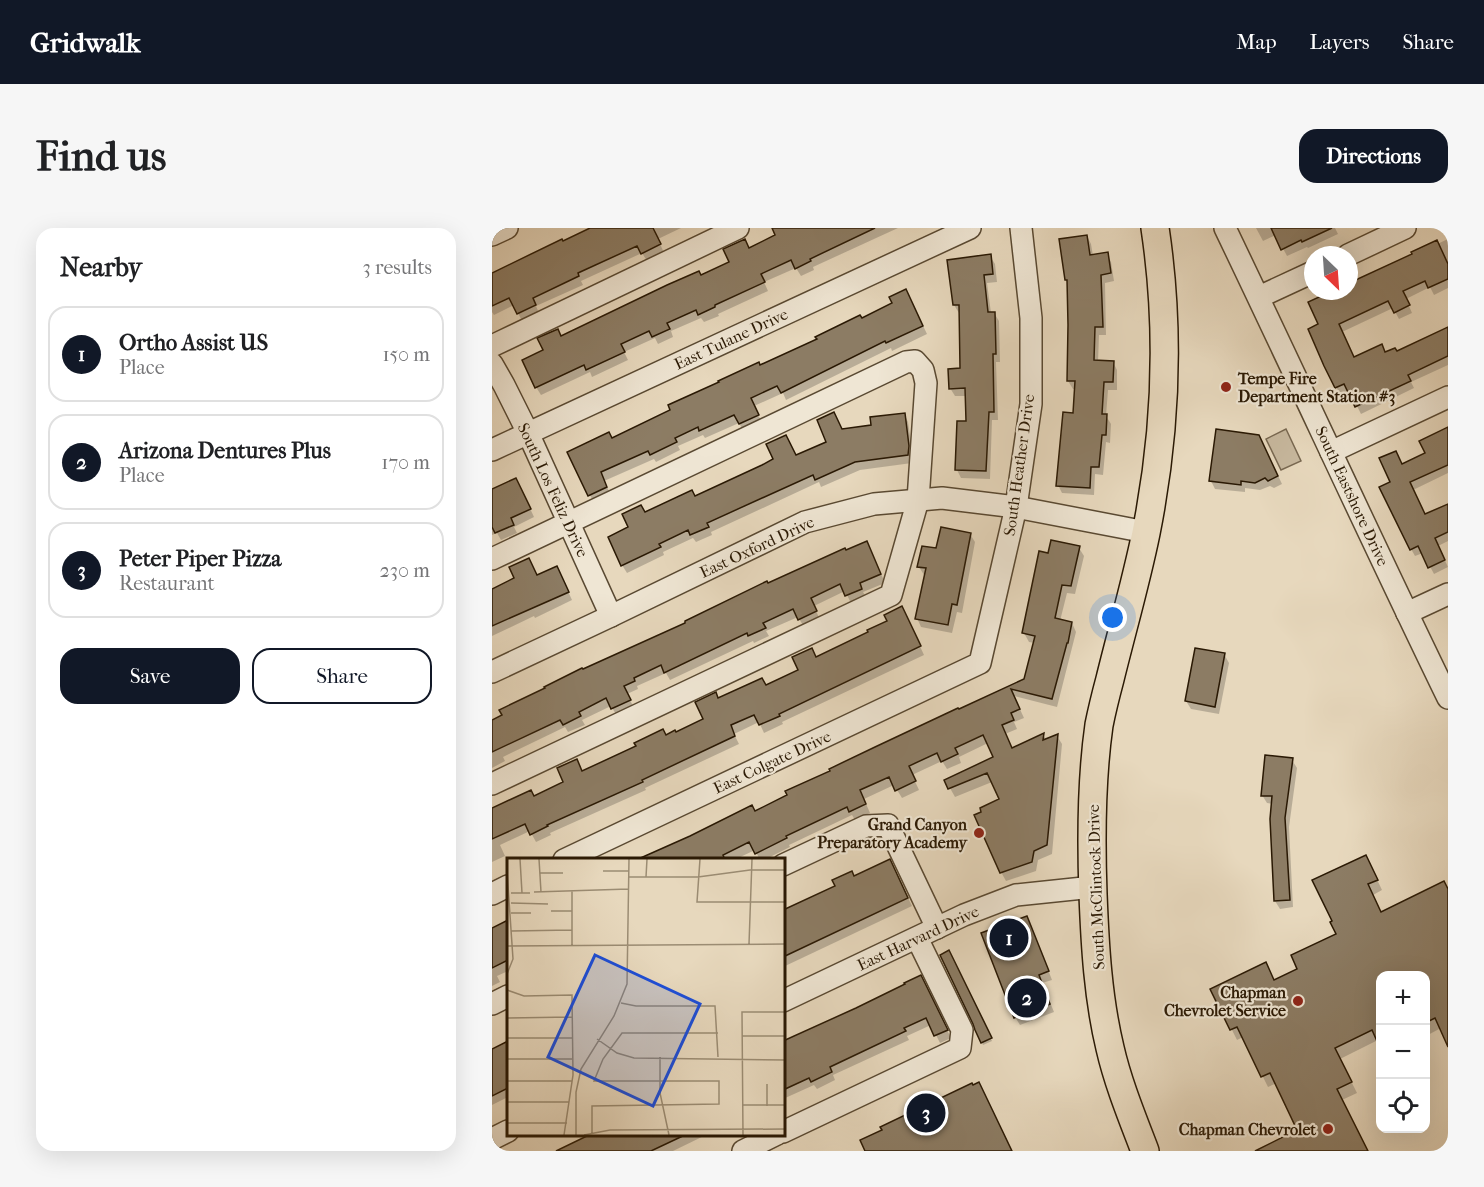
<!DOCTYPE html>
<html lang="en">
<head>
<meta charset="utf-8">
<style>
	:root { --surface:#fff; --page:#f6f6f6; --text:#202124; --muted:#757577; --line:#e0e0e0; --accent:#111827 }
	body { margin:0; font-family:"IM FELL French Canon",serif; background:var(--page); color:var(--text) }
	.controls { position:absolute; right:18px; bottom:18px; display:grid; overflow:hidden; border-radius:12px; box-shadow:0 6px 24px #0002 }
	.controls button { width:54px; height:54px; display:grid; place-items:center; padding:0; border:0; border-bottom:2px solid var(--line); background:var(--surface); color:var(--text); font:30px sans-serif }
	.compass { position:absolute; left:812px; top:18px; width:54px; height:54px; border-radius:50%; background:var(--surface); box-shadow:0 6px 24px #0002; rotate:155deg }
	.you { position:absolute; left:621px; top:390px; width:21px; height:21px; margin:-15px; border:4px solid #fff; border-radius:50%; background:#1a73e8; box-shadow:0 0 0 9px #1a73e833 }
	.badge { display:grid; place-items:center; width:39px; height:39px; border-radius:50%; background:var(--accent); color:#fff; font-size:20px; font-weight:700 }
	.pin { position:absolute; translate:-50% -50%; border:3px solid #fff; box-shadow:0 2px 6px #0006 }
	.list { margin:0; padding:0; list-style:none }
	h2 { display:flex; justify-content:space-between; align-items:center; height:78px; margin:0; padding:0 24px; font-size:26px }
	h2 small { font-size:20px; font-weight:400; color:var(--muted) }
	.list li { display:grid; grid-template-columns:39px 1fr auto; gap:18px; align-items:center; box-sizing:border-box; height:96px; margin:0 12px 12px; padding:0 12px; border:2px solid var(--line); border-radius:18px }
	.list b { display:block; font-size:22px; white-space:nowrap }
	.list p { margin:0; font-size:20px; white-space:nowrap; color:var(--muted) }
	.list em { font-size:20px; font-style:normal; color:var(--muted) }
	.actions { display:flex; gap:12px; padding:18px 24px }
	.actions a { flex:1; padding:14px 0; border:2px solid var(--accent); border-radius:18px; text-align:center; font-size:21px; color:var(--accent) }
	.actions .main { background:var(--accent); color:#fff }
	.icon { flex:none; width:33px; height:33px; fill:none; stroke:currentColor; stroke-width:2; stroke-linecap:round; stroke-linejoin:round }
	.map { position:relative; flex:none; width:956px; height:923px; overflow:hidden; border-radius:18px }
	header { display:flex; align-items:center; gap:36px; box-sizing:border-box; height:84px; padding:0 30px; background:var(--accent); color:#fff }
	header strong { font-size:28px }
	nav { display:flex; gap:33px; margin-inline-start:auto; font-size:21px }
	.intro { display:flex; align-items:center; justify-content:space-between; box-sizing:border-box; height:144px; padding:0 36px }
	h1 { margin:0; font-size:42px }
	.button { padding:15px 27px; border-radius:18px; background:var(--accent); color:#fff; font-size:21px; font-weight:700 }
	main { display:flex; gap:36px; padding:0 36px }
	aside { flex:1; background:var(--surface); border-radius:18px; box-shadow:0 6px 24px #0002 }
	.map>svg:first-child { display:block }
</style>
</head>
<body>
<header>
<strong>Gridwalk</strong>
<nav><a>Map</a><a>Layers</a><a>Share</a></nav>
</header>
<div class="intro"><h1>Find us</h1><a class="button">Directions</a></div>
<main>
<aside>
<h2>Nearby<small>3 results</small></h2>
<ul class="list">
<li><span class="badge">1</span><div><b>Ortho Assist US</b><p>Place</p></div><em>150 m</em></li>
<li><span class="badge">2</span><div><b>Arizona Dentures Plus</b><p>Place</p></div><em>170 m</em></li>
<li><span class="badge">3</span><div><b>Peter Piper Pizza</b><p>Restaurant</p></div><em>230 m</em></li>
</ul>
<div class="actions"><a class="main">Save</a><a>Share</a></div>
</aside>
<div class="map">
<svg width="956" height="923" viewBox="0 0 956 923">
	<rect width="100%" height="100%" fill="#e7d8bd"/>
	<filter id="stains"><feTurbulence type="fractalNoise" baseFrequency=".00333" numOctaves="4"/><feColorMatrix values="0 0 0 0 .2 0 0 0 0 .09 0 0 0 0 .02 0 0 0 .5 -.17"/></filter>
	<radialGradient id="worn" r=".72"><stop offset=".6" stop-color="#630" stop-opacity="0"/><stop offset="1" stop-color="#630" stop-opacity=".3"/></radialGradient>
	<!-- green -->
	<path fill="#c7b89e" stroke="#786851" stroke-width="1.5" d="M794,201L809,233L789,242L774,211Z"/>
	<!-- shadow -->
	<g fill="#0003">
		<path d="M101,0H189L166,11L172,25L155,33L150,25L89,53L91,57L44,78L47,85L30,93L22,77L2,87L0,84V46Z"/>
		<path d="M286,0H406L321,39L322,42L309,48L304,40L272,54L276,63L226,86L227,88L212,94L209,90L179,103L181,109L166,116L163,110L132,124L136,132L100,149L98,144L49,167L44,159L53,123L69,110L239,34L257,21L285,8Z"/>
		<path d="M764,0H843L846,6L816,20L815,19L795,28L784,7L771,13Z"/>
		<path d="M595,8L599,16L601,28L615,26L619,34L622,53L613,55L614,107H607L606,134H621L625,142V162H616L614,188L619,196L618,215L614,214L611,247L603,246L602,267L570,265L566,257L583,186L584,161H581L576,153L577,56L574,52Z"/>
		<path d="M956,11V60L942,67L938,59L914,71L920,85L907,91L901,80L850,104L862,130L904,124L956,100V137L919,154L922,160L869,186L857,162L848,166L844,159L828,97L844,63H857V57Z"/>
		<path d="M498,28L503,36L505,54L495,55L499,85H502L507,93L508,134H504L506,192H500L498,251L469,250L465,242L467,195H476L475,168H463L458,160L470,142L468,85H467L462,77Z"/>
		<path d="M418,71L435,106L400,123L399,120L294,172L291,165L262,178L270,195L252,204L247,195L213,210L211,207L186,218L188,222L164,234L162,231L112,253L119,267L102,275L77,225L119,212L268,139L369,92Z"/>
		<path d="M412,186L416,194L421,228L420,235L368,242L329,259L327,254L219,304L220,307L204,314L201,310L171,324L172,327L135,345L130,337L138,300L153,286L203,270L304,229L336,215L350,202L381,198Z"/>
		<path d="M956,200V245L921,262L933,288L956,277V313L946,318L956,339L942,346L931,325L923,328L919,321L900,254L910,237L935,226Z"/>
		<path d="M771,216L790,256L782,260L778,258L768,262L753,260V264L723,261L719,253Z"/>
		<path d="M28,259L42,289L22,299L25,305L9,312L5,305L0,307V262Z"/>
		<path d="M478,306L483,314L470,385L465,384L460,405L429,399L425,390L434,347H432L427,339Z"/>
		<path d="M587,320L592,328L583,366L575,365L568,393L580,395L584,404L565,479L522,468L532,490L522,494L525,501L513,506L520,521L551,507L555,512L565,508L570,516L560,626L546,632L544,643L514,653L509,644V572L500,554L463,569L454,553L503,530L496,515L467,529L469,535L455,541L450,533L420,547L427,562L410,570L402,557L372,571L378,585L363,592L360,587L297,617L298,619L272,632H268L263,622L242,632H153L152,630L263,585L466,483L534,452L543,415L537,414L532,405L557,327Z"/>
		<path d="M379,323L393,355L371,364L374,369L359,375L353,363L322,378L328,392L312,399L306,389L274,403L277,408L262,415L261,413L178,452L174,445L145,458L146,461L135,466L142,480L125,488L119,478L90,492L93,497L76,504L73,499L11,529L13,533L0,540V493L275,356L354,324Z"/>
		<path d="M69,348L80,372L43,390L42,388L0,408V362L24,351Z"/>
		<path d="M414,388L432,427L290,494L291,496L272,505L267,494L242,506L247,516L153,560L154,562L58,605L59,607L44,614L38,603L8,617L13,628L0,634V581L42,570L90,544L174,508L184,506L213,492L226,472L274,459L308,443L324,431Z"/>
		<path d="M732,426L737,435L727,486L699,481L694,473Z"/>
		<path d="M800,532L805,540L797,599L801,679L788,681L783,673L781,576L775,575L770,567Z"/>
		<path d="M879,639L890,662L881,667L889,685L956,662V815L949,800L934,808V748H888V817L886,812L848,831L865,865L850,872L875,923H766L807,903L785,855L776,859L751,809L745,812L720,762L782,753L807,741L846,706Z"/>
		<path d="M402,641L420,678L291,739V684L362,649Z"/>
		<path d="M534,689L539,697L560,752L550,755L562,784L528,797L523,789Z"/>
		<path d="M16,694V743L5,748L8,754L0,758V702Z"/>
		<path d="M457,724L500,813L491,817L484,801Z"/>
		<path d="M433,757L459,810L448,815L439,797L415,808L417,812L341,847L343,852L325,861L322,857L291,871V815Z"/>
		<path d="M16,814V869L0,877V822Z"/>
		<path d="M102,906H216L181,923H66Z"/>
	</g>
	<!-- building -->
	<g fill="#8c7c64" stroke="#2a1904" stroke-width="1.5">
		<path d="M98,0H161L169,16L149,26L145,18L86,45L87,48L41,70L44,77L25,86L17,70L0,78V45L70,11L71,13Z"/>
		<path d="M280,0H383L318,31L319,33L303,41L299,32L269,46L273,54L223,77V79L206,87L204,82L175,95L178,101L160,109L157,103L129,116L133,124L94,142L92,137L43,160L30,132L51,122L45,110L66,101L69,108L175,57L207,43L209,47L237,34L231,21L253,11L257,20L283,7Z"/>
		<path d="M779,0H840L810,14L809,12L789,22Z"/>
		<path d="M595,7L598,27L616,24L619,45L609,47L611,99H603L602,132L622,133L621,154H612L610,186H615L614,207H610L607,239H599L598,260L564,258L571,184L581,185L583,153H575L576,97L575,52H573L567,11Z"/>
		<path d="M945,12L956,36V51L936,60L933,53L911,63L918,77L902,85L896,73L847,96L862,129L890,116L893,124L903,120L905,123L956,99V128L916,147L919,153L863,179L852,156L843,160L832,138L816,101L826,96L816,74L840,63H857V55L920,26L919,24Z"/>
		<path d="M499,26L501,46L492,47L496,84H503L504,126H501L502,184H497L494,243L463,242L465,193H474L473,160L457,161L456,141L468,140L467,77H461L455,32Z"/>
		<path d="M414,61L431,98L394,115L393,113L289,165L285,158L259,170L267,187L247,196L242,187L207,203L206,199L183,210L185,214L158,227L156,223L109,244L115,259L96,268L75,224L117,204L120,210L178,182L176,177L227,154L226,153L267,134L268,137L325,111L323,109L368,87L370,90L400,75L397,69Z"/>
		<path d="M342,184L350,201L379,197L378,189L413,185L417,218L416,227L363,234L323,252L321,247L215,295L217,299L198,307L196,302L167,316L169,319L129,338L116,309L136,299L130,286L149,277L153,284L200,262L203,268L270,237L281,231L274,216L294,207L304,227L334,214L325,192Z"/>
		<path d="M956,199V237L918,254L933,286L956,276V304L943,310L953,332L936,340L926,318L918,322L887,259L898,254L887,230L904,223L910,236L933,225L927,213Z"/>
		<path d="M724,201L767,207L786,248L776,253L773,250L763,255L749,253V257L717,253Z"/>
		<path d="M24,250L39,281L19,290L22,297L3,305L0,299V261Z"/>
		<path d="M449,299L479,305L465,377L460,376L456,397L423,391L434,340L425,339L430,318L444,320Z"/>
		<path d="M559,312L588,318L579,358L570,357L563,390L580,394L576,415H575L560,471L519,461L528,481L519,485L522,492L510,497L520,520L552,505L551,512L566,506L555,617L542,623L540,634L508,645L482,587L489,584L488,580L507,571L495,545L456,561L452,552L501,529L491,507L463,520L466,526L449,534L445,525L417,538L424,553L403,563L397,549L368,562L374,576L357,584L355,579L294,608L295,610L263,626L257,614L231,627L233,632H144L198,608L260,577L263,583L295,567L293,563L338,543L337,541L383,519L466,480L467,481L532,451L543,408L530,405L547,323L556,325Z"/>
		<path d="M375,313L389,346L368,355L370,361L353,368L348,356L319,370L325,383L306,392L301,381L271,395L274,400L256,408L255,405L172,445L169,437L142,450L143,453L132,458L139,472L119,481L114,470L87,484L89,488L71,497L68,492L0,524V492L10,487L7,482L53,460L52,459L90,440L91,441L193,395V393L275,353L276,355L353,320L354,322Z"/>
		<path d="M37,330L45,347L65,338L77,364L0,398V361L22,350L17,339Z"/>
		<path d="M410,378L429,418L287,486L288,488L267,497L262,487L239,497L243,508L150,552L151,554L55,597L56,598L38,607L33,596L0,611V580L39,562L42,568L71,554L65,540L85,531L90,543L144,518L142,515L171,501L174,507L183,502L184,504L211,491L203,474L224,464L226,470L270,450L274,457L306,442L300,429L320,420L324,429L376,404L375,402L395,393L392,387Z"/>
		<path d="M703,420L733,425L723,479L693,473Z"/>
		<path d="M773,527L801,530L793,590L798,672L782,673L778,591L780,568H769Z"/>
		<path d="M874,627L886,652L876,656L889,684L952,653L956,661V819L943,790L933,795V747H888V820L880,802L843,820L860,854L845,861L876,923H763L805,902L778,845L769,849L745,799L738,802L718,761L774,734L782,752L805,741L799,727L844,706L838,694L840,693L820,652Z"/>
		<path d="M398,631L416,670L291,729V682L343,658L340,652L360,643L362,648Z"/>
		<path d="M535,688L557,743L547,747L558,776L522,790L489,705Z"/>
		<path d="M16,692V732L0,740V700Z"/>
		<path d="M457,722L500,810L489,815L483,802L481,796L448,727Z"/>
		<path d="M429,747L456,802L442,808L434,790L412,800L414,803L338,839L340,844L319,854L317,850L291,862V813L364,780L413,756L412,755Z"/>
		<path d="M16,813V860L0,868V821Z"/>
		<path d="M487,854L520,923H373L368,912L390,902L388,899L480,855L481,857Z"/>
		<path d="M99,906H195L159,923H64Z"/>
	</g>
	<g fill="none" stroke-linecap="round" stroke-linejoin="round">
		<defs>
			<g id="minor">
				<path d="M733,0C808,156 880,314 956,470"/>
				<path d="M0,7L15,0"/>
				<path d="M856,27L913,0"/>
				<path d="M767,69L821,44"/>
				<path d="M0,118L246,0"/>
				<path d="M0,136L12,157L36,205L119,388"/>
				<path d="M0,222L478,0"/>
				<path d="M839,224L956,169"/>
				<path d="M0,331L414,134L423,133L431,142L434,155L426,272L399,367L0,556"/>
				<path d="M915,385L956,366"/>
				<path d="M0,444L119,388L313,294L382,276L450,270L524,279L654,304"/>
				<path d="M72,632L488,435L524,279L539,176V90L529,0"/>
				<path d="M291,637L374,598L396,597L445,700"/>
				<path d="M0,666L16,658"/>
				<path d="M291,773L472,687L524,667L601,659"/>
				<path d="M0,776L16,768"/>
				<path d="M291,904L468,820L470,802L425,710"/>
				<path d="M0,911L16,903"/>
				<path d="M251,923L285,906"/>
			</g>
			<path id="major" d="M653,923C640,889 626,855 618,820C606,770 603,718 601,666C599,610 599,553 607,497C610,482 614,466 618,451C630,402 644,354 654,305C674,205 678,100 663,0"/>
		</defs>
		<!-- minor casing -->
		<use href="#minor" stroke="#594932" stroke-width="24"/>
		<!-- major casing -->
		<use href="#major" stroke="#2a1904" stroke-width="30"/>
		<!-- minor -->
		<use href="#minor" stroke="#efe6d4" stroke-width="21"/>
		<!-- major -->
		<use href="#major" stroke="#e7d8bd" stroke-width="27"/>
	</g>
	<!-- markers -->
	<g fill="#8f2418" stroke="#efe6d4" stroke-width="2">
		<circle cx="734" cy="159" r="6"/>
		<circle cx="487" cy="605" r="6"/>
		<circle cx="806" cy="773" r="6"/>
		<circle cx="836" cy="901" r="6"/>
	</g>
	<g text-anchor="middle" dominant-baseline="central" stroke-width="4.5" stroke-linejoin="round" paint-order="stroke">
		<!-- street labels -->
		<g font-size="16" fill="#2a1904" stroke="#efe6d4">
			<text transform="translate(239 111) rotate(-25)">East Tulane Drive</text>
			<text transform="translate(527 237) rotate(-82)">South Heather Drive</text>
			<text transform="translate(61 262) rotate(65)">South Los Feliz Drive</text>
			<text transform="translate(860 268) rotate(65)">South Eastshore Drive</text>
			<text transform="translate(265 319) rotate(-25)">East Oxford Drive</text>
			<text transform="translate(280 534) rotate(-25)">East Colgate Drive</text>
			<text transform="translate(604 659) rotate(-92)">South McClintock Drive</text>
			<text transform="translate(426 710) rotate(-25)">East Harvard Drive</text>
		</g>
		<!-- poi labels -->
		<g font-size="16" font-weight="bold" fill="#2a1904" stroke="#efe6d4" text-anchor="end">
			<text x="746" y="150" text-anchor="start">Tempe Fire<tspan x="746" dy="18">Department Station #3</tspan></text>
			<text x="475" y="596">Grand Canyon<tspan x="475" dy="18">Preparatory Academy</tspan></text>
			<text x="794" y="764">Chapman<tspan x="794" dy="18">Chevrolet Service</tspan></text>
			<text x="824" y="901">Chapman Chevrolet</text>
		</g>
	</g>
	<!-- overview -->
	<g transform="translate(15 630)">
		<rect width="278" height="278" fill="#e7d8bd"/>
		<path fill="none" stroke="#9b8c73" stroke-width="1.5" d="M13,1L15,35M32,1L34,34M193,1L190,44H278M0,13L6,101L0,116M96,13H122M33,15H56M122,19H191L243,12H278M139,19L140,1M27,34L122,31M4,35H23M4,45L41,46M44,53H65M4,55H24M4,73L65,72M242,86L245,1M65,87V33M0,88L278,86M0,132L17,138L65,137L66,217L57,277M114,145L129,148H208L211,199M0,160L65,159M235,178H278M0,180H65M90,181L110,195L127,200L278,202M153,199V235L162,277M0,201H65M0,223H65M0,244H62M236,247H278M260,248V226M0,265H60M85,275V248L212,246V223H87L96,201L115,175H211M69,277V234L74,211L107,158L120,126L122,1M77,277L103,272L278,271M236,277L235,154H278"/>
		<path fill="#1d4ed8" fill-opacity="0.15" stroke="#1d4ed8" stroke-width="3" d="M88,97L193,146L146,248L41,199Z"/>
		<rect width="278" height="278" fill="none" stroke="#2a1904" stroke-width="3"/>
	</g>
	<rect width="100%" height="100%" filter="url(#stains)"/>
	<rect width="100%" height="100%" fill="url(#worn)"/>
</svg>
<div class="controls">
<button>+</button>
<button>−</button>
<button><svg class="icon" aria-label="locate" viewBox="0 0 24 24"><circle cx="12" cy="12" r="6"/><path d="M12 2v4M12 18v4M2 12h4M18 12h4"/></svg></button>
</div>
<svg class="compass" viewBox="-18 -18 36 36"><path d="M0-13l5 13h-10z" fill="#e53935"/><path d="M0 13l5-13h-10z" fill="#757577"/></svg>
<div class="you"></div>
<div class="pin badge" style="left:517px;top:710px">1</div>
<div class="pin badge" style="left:535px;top:770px">2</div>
<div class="pin badge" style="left:434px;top:885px">3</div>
</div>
</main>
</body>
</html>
